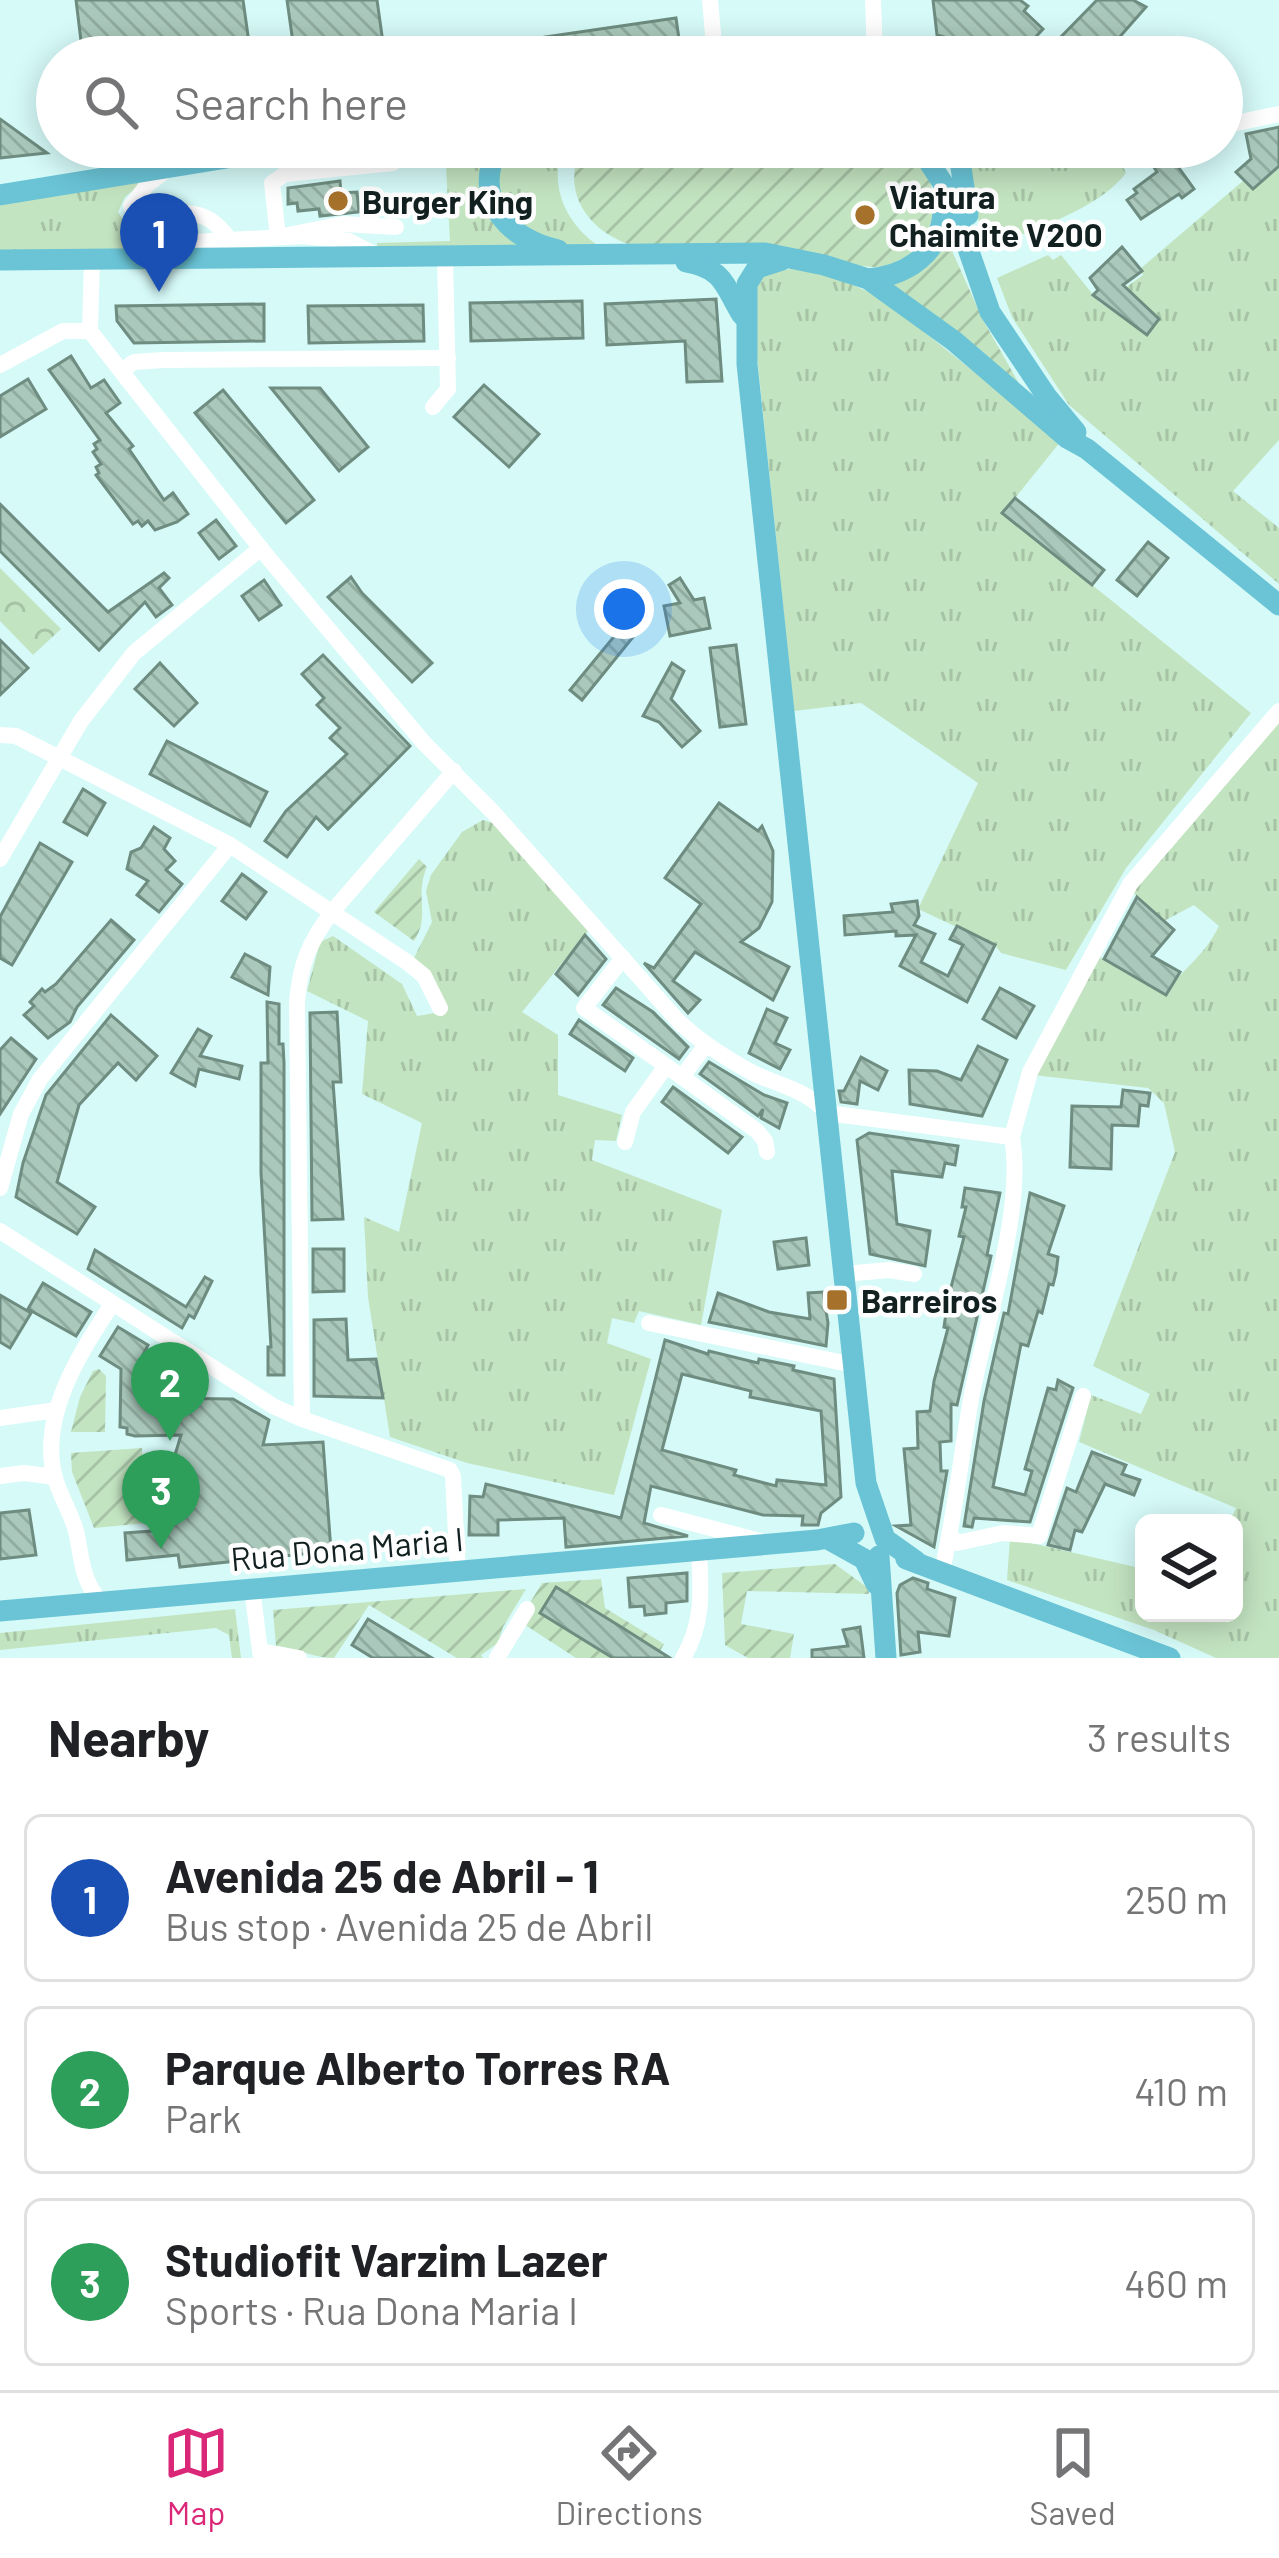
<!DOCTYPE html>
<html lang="en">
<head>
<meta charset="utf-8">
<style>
	:root { --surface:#fff; --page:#f6f6f6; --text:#202124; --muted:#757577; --line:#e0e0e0; --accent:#db2777 }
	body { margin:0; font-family:Barlow,sans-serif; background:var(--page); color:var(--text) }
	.controls { position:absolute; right:36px; bottom:36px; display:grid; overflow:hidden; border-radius:18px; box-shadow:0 6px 30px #0003 }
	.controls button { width:108px; height:108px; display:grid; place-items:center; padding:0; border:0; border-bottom:3px solid var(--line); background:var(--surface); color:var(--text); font:60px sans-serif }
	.you { position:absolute; left:624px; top:609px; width:42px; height:42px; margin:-30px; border:9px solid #fff; border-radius:50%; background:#1a73e8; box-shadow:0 0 0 18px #1a73e833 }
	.badge { display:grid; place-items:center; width:78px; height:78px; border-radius:50%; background:var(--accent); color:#fff; font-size:39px; font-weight:700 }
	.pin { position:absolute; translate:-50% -99px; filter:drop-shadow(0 3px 6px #0008) }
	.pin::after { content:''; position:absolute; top:63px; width:42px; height:36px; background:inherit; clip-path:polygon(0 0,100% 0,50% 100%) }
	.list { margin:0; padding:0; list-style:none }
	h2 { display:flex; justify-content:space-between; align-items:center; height:156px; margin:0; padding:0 48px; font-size:51px }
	h2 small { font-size:39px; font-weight:400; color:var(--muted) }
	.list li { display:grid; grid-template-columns:78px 1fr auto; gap:36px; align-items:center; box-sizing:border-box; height:168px; margin:0 24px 24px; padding:0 24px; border:3px solid var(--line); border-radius:18px }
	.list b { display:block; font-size:45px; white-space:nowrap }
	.list p { margin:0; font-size:39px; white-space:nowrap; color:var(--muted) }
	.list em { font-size:39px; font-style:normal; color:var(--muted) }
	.icon { flex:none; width:66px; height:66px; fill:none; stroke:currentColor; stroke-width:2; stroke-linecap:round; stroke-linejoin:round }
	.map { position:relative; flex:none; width:1279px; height:1658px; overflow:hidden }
	.search { position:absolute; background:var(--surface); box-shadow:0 6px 30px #0003; left:36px; right:36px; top:36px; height:132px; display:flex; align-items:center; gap:30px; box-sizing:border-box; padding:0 42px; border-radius:66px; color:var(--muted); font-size:45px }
	.sheet { height:732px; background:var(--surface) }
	nav { display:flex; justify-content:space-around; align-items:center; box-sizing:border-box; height:168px; border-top:3px solid var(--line); background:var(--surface); font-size:33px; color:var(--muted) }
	nav a { display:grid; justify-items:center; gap:6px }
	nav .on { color:var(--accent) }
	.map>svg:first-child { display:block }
</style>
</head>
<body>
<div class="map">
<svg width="1279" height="1658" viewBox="0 0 1279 1658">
	<defs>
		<pattern id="grass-tufts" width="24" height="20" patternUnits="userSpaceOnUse" patternTransform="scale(3)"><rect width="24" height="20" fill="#c3e4c1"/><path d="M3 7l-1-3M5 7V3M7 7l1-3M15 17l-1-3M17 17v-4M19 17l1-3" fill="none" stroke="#a6c3a6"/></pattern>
		<pattern id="park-crowns" width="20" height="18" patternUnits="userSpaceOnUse" patternTransform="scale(3)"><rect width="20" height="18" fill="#c3e4c1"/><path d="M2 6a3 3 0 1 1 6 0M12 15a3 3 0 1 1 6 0" fill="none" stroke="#a6c3a6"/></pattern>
		<pattern id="garden-furrows" width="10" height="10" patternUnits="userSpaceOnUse" patternTransform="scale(3)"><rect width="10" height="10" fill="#c3e4c1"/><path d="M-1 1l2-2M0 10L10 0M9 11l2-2" fill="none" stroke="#a6c3a6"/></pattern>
		<pattern id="building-back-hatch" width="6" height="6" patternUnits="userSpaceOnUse" patternTransform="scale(3)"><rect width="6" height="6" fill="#aac9bc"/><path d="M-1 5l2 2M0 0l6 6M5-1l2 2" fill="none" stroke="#91aca1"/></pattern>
	</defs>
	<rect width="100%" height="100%" fill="#d5faf8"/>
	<!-- grass -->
	<g fill="url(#grass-tufts)">
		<path d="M445,147H563C547,189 569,229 605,250L377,251V243L450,241Z"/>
		<path d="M965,147H1074L1120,160L1126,173C1099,209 1029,232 987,247L977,215Z"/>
		<path d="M1279,166V440L1233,491L1279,528V584L1069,405L1012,317L997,278L1048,255L1053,260L1061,255L1099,302L1147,335L1159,319L1125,288L1143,275L1140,269L1244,180L1253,189Z"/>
		<path d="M143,182L125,197L118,212L128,227L137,229L157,223L163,227C148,265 37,251 0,251V203Z"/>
		<path d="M792,269L830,275L880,297L1061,441L1003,513L1251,713L1126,868L1066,970L1001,953L995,945L918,909L978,783L861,703L794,711L750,289L764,272Z"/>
		<path d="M1279,718V1658H1216L1154,1630L1007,1580L1010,1538L1144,1569V1613H1234V1523H1229L1236,1508L1079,1442L1091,1395L1141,1414L1150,1394L1093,1366L1175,1152L1164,1103L1148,1088L1033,1075L1096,955L1166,995C1184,965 1202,960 1219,926L1194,905L1164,921L1131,891Z"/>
		<path d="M483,820L505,827L589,930L522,1012L558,1035V1095L622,1115L616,1141L595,1140L592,1160L722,1210L701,1325L639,1311L634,1323L612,1318L607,1343L651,1359L614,1495L467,1463L390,1437L368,1297L364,1217L399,1232L422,1123L362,1094L368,1021L307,991L320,942L333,936L402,984L417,1016L435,1013L414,958L432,922L426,891L431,875L462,832Z"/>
		<path d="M235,1609L241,1658H232L229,1635L216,1628L0,1650V1633Z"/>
	</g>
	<!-- park -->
	<path fill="url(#park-crowns)" d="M0,568L61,629L33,655L0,621Z"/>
	<!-- garden -->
	<g fill="url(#garden-furrows)">
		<path d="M581,147H910L929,175L938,222L925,246L886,268L642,248C593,237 559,197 581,147Z"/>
		<path d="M948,242L983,320L1021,387L892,285L930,264Z"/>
		<path d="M419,859L427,867C414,895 431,917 414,941L374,912Z"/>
		<path d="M99,1369L106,1376L105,1432H71L80,1397L93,1371Z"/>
		<path d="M142,1448L147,1523L94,1528L72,1472L71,1453Z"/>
		<path d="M835,1564L868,1588L869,1594L747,1591L741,1624L794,1634L790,1658H748L725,1645L722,1573Z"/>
		<path d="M601,1579L605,1608L664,1644L660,1651L557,1588L541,1614L612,1658H576L519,1621L542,1583Z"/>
		<path d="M526,1589L503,1627L498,1643L481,1655L483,1658H457L369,1605L334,1658C313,1658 297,1648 276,1646L273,1610Z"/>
	</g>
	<!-- building -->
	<g fill="url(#building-back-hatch)" stroke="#6e8c80" stroke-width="3" fill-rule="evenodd">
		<path d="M76,0H243L251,57H83Z"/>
		<path d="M287,0H377L385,57H295Z"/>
		<path d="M933,0H1020L1028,6L1024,11L1043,29L1017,57H943L958,41L937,35Z"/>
		<path d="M1097,0H1133L1146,7L1102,57H1067L1054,44Z"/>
		<path d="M676,18L681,53L651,57H548L545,37Z"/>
		<path d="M0,119L47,153L0,158Z"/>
		<path d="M1279,127V166L1253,189L1236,172L1251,159L1246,134Z"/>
		<path d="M1164,147L1194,189L1182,198L1179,194L1141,219L1127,200L1137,193L1134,189L1157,172L1148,158Z"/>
		<path d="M340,181L341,193L357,192L359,212L320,216L319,209L298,211L297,203L288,204V188Z"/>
		<path d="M1122,247L1142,271L1123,285L1159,319L1147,335L1093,295L1098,290L1090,278Z"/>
		<path d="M716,299L722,381L687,382L685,341L607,345L605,304Z"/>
		<path d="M582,301L583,338L471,341L470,303Z"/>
		<path d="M264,304V341L134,343L117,321L116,306Z"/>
		<path d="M423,305L424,341L309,343L308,306Z"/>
		<path d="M71,356L91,388L104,380L120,403L106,413L133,446L129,449L164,500L173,493L188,514L177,522L155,530L148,521L142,526L138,521L133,524L96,475L99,473L96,467L101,464L93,452L97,449L94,444L100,440L49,370Z"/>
		<path d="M28,379L46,409L0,437V396Z"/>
		<path d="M484,385L539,434L509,467L454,417Z"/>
		<path d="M271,388H320L368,447L339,471Z"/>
		<path d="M223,390L314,500L286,523L195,413Z"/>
		<path d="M1015,498L1104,570L1092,585L1002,513Z"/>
		<path d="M0,504L108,612L164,573L169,578L159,588L172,605L156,617L145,602L99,650L0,551Z"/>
		<path d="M216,520L236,546L219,559L199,533Z"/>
		<path d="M1148,542L1168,558L1137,596L1117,580Z"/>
		<path d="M351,577L362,593L432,663L412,682L328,597Z"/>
		<path d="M680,578L694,600L704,598L710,628L670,636L664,606L680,603L669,585Z"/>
		<path d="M264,580L281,605L259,620L242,596Z"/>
		<path d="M631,616L642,626L582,700L570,690Z"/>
		<path d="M0,640L28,668L0,695Z"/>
		<path d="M736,645L746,724L720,727L710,648Z"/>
		<path d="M323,655L410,746L328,829L316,817L287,857L265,841L286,811L347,754L330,738L340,728L317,705L324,698L302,674Z"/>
		<path d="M160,663L197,703L174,726L135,689Z"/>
		<path d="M672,663L684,671L671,699L700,731L682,747L659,722L643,716Z"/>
		<path d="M167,741L267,792L250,826L150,774Z"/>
		<path d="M83,789L105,803L87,835L64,822Z"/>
		<path d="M719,803L758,831L762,826L773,851L772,902L759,928L741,942L789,967L773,1000L695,952L673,981L700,1000L688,1013L644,963L654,968L701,904L665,878Z"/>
		<path d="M154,827L170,838L164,849L175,861L166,870L182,884L159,912L137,895L148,881L127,869L131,852L141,848Z"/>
		<path d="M40,843L72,862L12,965L0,958V917Z"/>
		<path d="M242,874L266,892L246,919L222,901Z"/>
		<path d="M1137,897L1174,930L1152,956L1180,972L1166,995L1104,959Z"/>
		<path d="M917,901L919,916L914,925L935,934L921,962L948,976L963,945L950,939L957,926L995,945L967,1002L900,966L916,935L896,936V931L845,935L844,916L893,912L891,904Z"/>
		<path d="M111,920L134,940L77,1007L70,1022L48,1038L24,1015L34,1006L30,1002L42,989L45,992L56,984Z"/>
		<path d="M585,935L606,959L578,995L556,974Z"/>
		<path d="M245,954L270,967L268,995L232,977Z"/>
		<path d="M616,988L653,1012L688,1047L679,1059L603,1005Z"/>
		<path d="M1000,988L1034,1006L1016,1038L983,1019Z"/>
		<path d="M267,1002L279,1004V1044H283L284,1063V1375H268V1347H271L261,1173V1063H268Z"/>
		<path d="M767,1009L787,1018L775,1043L790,1050L780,1069L749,1053Z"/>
		<path d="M337,1012L341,1082H333L343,1219L312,1220L310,1013Z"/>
		<path d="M111,1015L157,1056L136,1080L118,1063L79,1105L57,1182L95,1207L77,1234L16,1197L23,1163L46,1095Z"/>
		<path d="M579,1020L633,1058L625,1071L570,1034Z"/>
		<path d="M198,1029L211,1036L200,1056L242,1066L239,1079L199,1069L195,1086L171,1073Z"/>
		<path d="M11,1038L36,1059L0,1114V1050Z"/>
		<path d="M978,1046L1007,1060L982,1116L910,1104L909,1070L937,1071L961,1080Z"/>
		<path d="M861,1057L887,1071L878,1090L860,1081L857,1104L841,1102L839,1091H844Z"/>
		<path d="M709,1062L764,1095L787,1103L779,1128L761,1118L763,1109L758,1116L700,1074Z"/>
		<path d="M673,1087L742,1137L728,1153L662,1102Z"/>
		<path d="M1123,1090L1150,1093L1148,1106L1140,1105L1138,1126L1112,1125L1111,1169L1070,1167L1072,1106L1121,1107Z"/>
		<path d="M869,1133L958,1146L955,1165L945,1163L942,1177L892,1171L897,1224L930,1231L925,1266L870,1254L857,1140Z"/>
		<path d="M965,1188L1000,1193L987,1255L991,1256L989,1265L957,1405L951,1404V1441L940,1442L941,1471H947L934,1547L896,1526L911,1525L904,1449L918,1448L917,1412L930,1411L934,1381L948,1328L944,1327L948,1299L964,1237L959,1236L966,1207H962Z"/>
		<path d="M1030,1193L1064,1206L1048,1254L1058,1257L1056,1273L1053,1285L1049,1284L1042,1313L1038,1311L1028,1346L1021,1344L993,1487L1025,1495L1032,1471L1025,1469L1048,1388L1056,1390L1058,1380L1073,1388L1030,1522L974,1518L972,1527L964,1526L984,1401L1004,1313L1008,1314Z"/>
		<path d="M806,1238L809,1265L778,1269L774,1242Z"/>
		<path d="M313,1249H344V1291L313,1292Z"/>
		<path d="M95,1250L186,1307L205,1277L212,1281L194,1318L189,1315L182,1328L88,1269Z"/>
		<path d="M43,1283L91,1312L76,1336L28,1309Z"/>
		<path d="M823,1292L828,1323L826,1346L709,1322L718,1293L769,1312L810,1319L808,1293Z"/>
		<path d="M0,1295L31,1313L10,1348L0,1342Z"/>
		<path d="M346,1319L348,1360L376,1359L383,1398L314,1396V1320Z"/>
		<path d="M118,1327L148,1345L143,1355L157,1365V1398L233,1399L269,1420L263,1445L323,1442L331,1551L180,1567L178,1555L127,1560L125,1533L152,1531L181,1435L135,1436L127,1434V1428L120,1427L121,1369L100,1356Z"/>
		<path d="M665,1340L708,1354L709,1351L758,1363L759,1359L794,1366L793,1370L834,1379L841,1497L821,1513L818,1525H802L803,1516L763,1515L651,1486L644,1523L688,1536L566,1547L564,1518L498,1520V1535H469L470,1496L483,1497L486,1484L621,1518ZM682,1374L751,1391L750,1397L821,1411L826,1485L777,1480L776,1486L734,1475L736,1470L662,1450Z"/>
		<path d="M1092,1452L1126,1465L1122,1474L1140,1480L1134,1495L1105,1484L1082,1532L1075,1530L1070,1550L1048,1545L1067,1488L1076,1492Z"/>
		<path d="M29,1510L36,1555L0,1559V1513Z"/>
		<path d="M687,1573V1601L666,1603V1613L645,1615L644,1606L630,1607L628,1578Z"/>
		<path d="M913,1578L928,1583L927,1589L955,1598L949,1636L918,1632L920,1652L901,1655L897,1593L900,1585Z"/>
		<path d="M556,1587L618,1625L670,1658H613L540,1613Z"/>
		<path d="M368,1619L432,1658H373L352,1645Z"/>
		<path d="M860,1627L864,1658H812V1650L848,1646L843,1630Z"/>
	</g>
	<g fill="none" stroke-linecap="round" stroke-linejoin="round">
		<!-- minor -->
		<g stroke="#fff" stroke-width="16">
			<path d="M710,0L715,57"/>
			<path d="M873,0L875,57"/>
			<path d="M1222,126L1279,114"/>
			<path d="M393,163L285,174L272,183L278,237L343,224L396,227"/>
			<path d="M169,168L147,185L131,206L134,212C174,220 200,198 229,239"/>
			<path d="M136,258L157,244L302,236L349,241L378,256"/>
			<path d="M92,259L90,331L121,371L266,555L424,743L492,811L680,1023C702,1043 725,1058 751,1072C777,1085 808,1090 827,1113L1012,1137C1025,1212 985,1322 971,1399C961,1456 955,1514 942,1571"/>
			<path d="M0,365L63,331H90"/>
			<path d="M121,371L134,362L163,360L448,358"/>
			<path d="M433,407L448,389L445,258"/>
			<path d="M0,735L16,736L230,845L407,962L424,976L440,1008"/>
			<path d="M0,859L81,721L134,653L261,548"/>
			<path d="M623,958L584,1008L682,1077L705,1046"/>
			<path d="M682,1077L757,1131L765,1141L767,1152"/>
			<path d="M1012,1137L1030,1072L1130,884L1279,711"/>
			<path d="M625,1142L633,1112L666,1066"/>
			<path d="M0,1188L21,1114L40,1079L230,845"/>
			<path d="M0,1231L273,1406L302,1419L450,1470L453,1476L458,1573"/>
			<path d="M844,1274L889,1270L914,1274"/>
			<path d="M649,1323L854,1365"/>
			<path d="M0,1418L56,1410"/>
			<path d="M302,1419L297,1002C300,965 309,942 332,912L454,771"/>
			<path d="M0,1476L24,1473L55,1477"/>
			<path d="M661,1515L760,1541"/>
			<path d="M950,1535L957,1543L1003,1533L1039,1536L1083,1396"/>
			<path d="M252,1589L261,1658"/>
			<path d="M100,1601C81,1579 82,1558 76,1531C71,1513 60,1496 55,1478C38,1417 80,1353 112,1304"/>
			<path d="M260,1651L299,1658"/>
			<path d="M497,1658L527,1609"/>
			<path d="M683,1658C704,1623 701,1591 699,1551"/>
		</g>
		<!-- major -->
		<g stroke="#6ac4d6" stroke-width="21">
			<path d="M498,147C472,199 507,239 558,250"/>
			<path d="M919,147L948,191L990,312L1047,397L1076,432"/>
			<path d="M958,147L968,215"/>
			<path d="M0,195L294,147"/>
			<path d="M0,260L765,253L824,265L868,279L954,341L1067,438L1087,449L1279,605"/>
			<path d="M782,260L757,268L747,284V364L866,1483L885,1539L916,1561"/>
			<path d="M686,262C725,269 724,286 742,315"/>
			<path d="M868,279C914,275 949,245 942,197"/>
			<path d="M828,1539L864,1559L876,1584"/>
			<path d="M879,1556L886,1658"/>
			<path d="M906,1559L1170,1658"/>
			<path d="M0,1611L817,1540L854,1533"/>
		</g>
	</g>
	<!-- markers -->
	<g fill="#a6712a" stroke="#fefefe" stroke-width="4.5">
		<circle cx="338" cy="201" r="12"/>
		<circle cx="865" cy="215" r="12"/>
		<rect x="825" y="1288" width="24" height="24" rx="6"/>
	</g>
	<g text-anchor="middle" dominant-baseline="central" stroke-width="9" stroke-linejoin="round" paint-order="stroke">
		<!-- poi labels -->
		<g font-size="33" font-weight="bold" fill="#122020" stroke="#fefefe" text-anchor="start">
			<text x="889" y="196">Viatura<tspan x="889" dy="38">Chaimite V200</tspan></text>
			<text x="362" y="201">Burger King</text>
			<text x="861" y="1300">Barreiros</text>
		</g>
		<!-- street labels -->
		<g font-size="33" fill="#122020" stroke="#fefefe">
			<text transform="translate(347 1548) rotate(-5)">Rua Dona Maria I</text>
		</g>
	</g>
</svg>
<div class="controls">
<button><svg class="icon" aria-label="layers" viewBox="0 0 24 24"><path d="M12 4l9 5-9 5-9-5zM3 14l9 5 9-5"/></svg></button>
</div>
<div class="you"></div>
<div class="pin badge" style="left:159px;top:292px;background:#1a4fb4">1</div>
<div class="pin badge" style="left:170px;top:1441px;background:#2e9e5b">2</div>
<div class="pin badge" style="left:161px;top:1549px;background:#2e9e5b">3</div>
<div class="search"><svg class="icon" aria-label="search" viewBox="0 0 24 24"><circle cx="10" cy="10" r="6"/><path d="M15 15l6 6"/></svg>Search here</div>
</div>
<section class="sheet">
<h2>Nearby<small>3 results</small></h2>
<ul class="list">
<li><span class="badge" style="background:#1a4fb4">1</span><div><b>Avenida 25 de Abril - 1</b><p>Bus stop · Avenida 25 de Abril</p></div><em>250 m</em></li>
<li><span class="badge" style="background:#2e9e5b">2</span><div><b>Parque Alberto Torres RA</b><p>Park</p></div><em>410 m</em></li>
<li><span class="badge" style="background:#2e9e5b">3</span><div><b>Studiofit Varzim Lazer</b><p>Sports · Rua Dona Maria I</p></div><em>460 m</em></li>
</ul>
</section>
<nav>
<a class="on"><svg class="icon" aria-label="map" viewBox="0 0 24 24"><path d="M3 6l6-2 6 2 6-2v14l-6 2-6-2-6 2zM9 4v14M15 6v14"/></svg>Map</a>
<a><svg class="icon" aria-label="directions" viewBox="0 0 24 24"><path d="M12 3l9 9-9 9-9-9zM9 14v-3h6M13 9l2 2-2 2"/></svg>Directions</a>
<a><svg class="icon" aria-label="saved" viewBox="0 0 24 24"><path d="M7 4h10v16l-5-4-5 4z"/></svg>Saved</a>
</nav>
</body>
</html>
